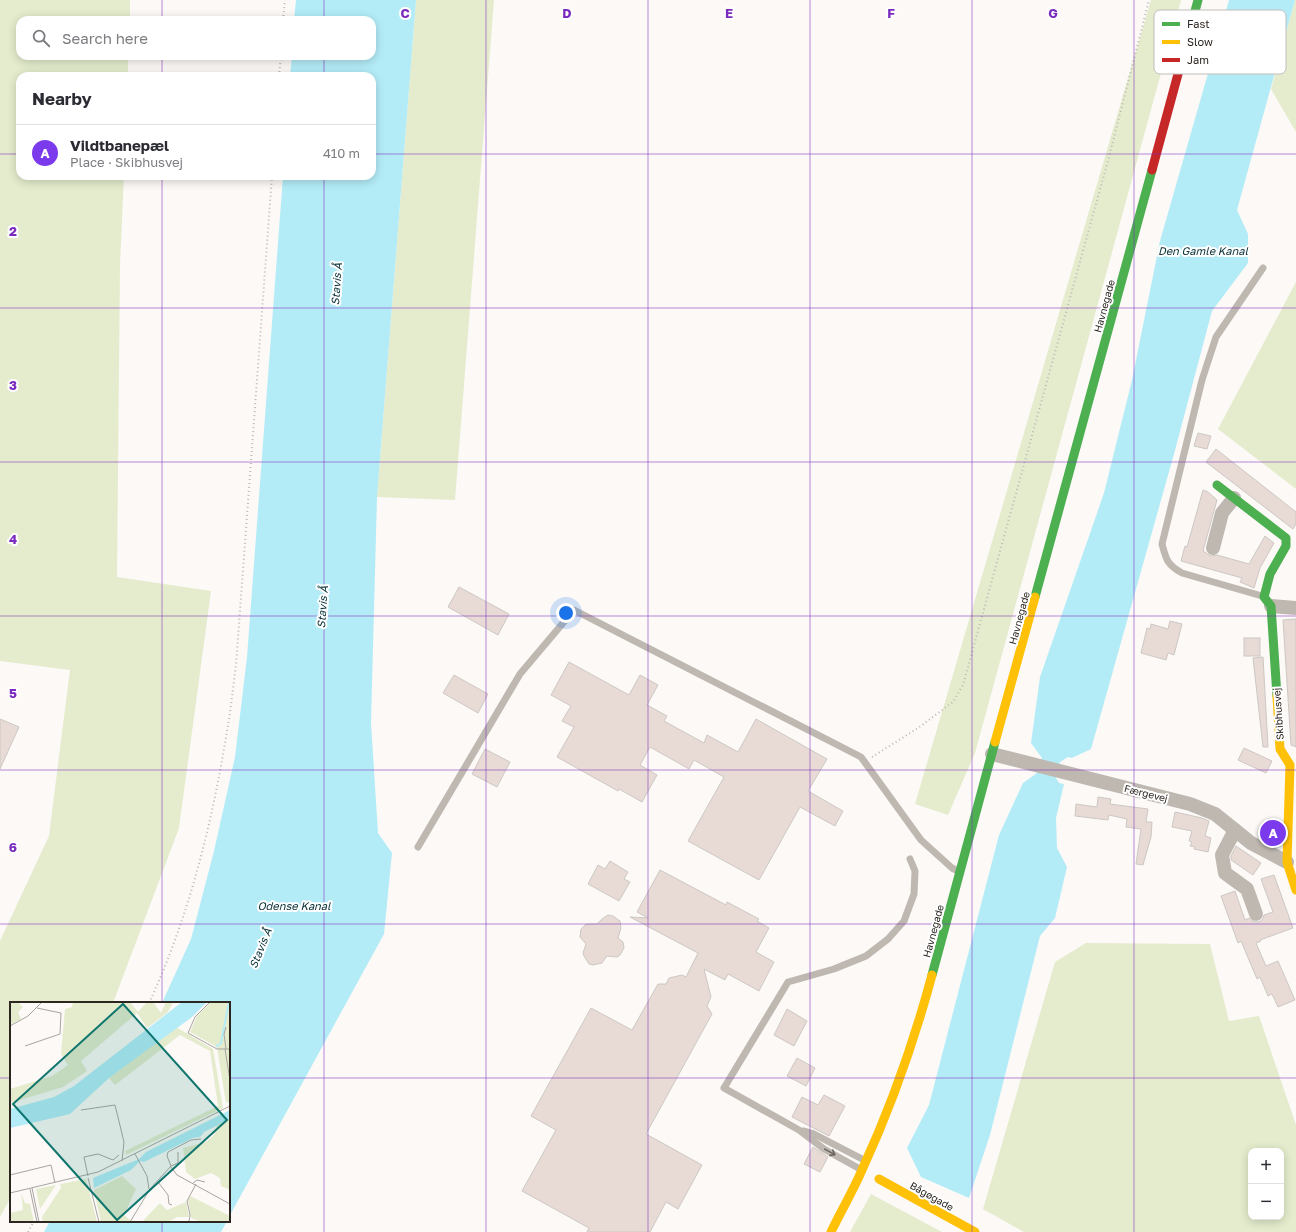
<!DOCTYPE html>
<html lang="en">
<head>
<meta charset="utf-8">
<style>
	:root { --surface:#fff; --page:#f7f7f7; --text:#2b2b33; --muted:#7c7c81; --line:#e1e1e2; --accent:#7c3aed }
	body { margin:0; font-family:"Golos Text",sans-serif; background:var(--page); color:var(--text) }
	.controls { position:absolute; right:12px; bottom:12px; display:grid; overflow:hidden; border-radius:8px; box-shadow:0 2px 10px #0003 }
	.controls button { width:36px; height:36px; display:grid; place-items:center; padding:0; border:0; border-bottom:1px solid var(--line); background:var(--surface); color:var(--text); font:20px sans-serif }
	.you { position:absolute; left:566px; top:613px; width:14px; height:14px; margin:-10px; border:3px solid #fff; border-radius:50%; background:#1a73e8; box-shadow:0 0 0 6px #1a73e833 }
	.badge { display:grid; place-items:center; width:26px; height:26px; border-radius:50%; background:var(--accent); color:#fff; font-size:13px; font-weight:700 }
	.pin { position:absolute; translate:-50% -50%; border:2px solid #fff; box-shadow:0 1px 4px #0006 }
	.list { margin:0; padding:0; list-style:none }
	h2 { display:flex; justify-content:space-between; align-items:center; height:52px; margin:0; padding:0 16px; font-size:17px }
	h2 small { font-size:13px; font-weight:400; color:var(--muted) }
	.list li { display:grid; grid-template-columns:26px 1fr auto; gap:12px; align-items:center; box-sizing:border-box; height:56px; padding:0 16px; border-top:1px solid var(--line) }
	.list b { display:block; font-size:15px; white-space:nowrap }
	.list p { margin:0; font-size:13px; white-space:nowrap; color:var(--muted) }
	.list em { font-size:13px; font-style:normal; color:var(--muted) }
	.icon { flex:none; width:22px; height:22px; fill:none; stroke:currentColor; stroke-width:2; stroke-linecap:round; stroke-linejoin:round }
	.map { position:relative; flex:none; width:1296px; height:1232px; overflow:hidden }
	.search { position:absolute; background:var(--surface); box-shadow:0 2px 10px #0003; left:16px; top:16px; width:360px; height:44px; display:flex; align-items:center; gap:10px; box-sizing:border-box; padding:0 14px; border-radius:12px; color:var(--muted); font-size:15px }
	.panel { position:absolute; background:var(--surface); box-shadow:0 2px 10px #0003; left:16px; top:72px; width:360px; height:108px; border-radius:12px }
	.map>svg:first-child { display:block }
</style>
</head>
<body>
<div class="map">
<svg width="1296" height="1232" viewBox="0 0 1296 1232">
	<rect width="100%" height="100%" fill="#fcf9f7"/>
	<!-- green -->
	<g fill="#e4eccd" fill-rule="evenodd">
		<path d="M0,0H130V20H20V56H128V76H20V176H124L120,265L117,577L211,591L179,828L113,1003H11V1197L0,1217V941L49,836L70,670L0,661Z"/>
		<path d="M416,0H494L455,500L377,497Z"/>
		<path d="M1151,0H1181L975,753L948,815L915,804Z"/>
		<path d="M1295,0H1296V132L1271,89Z"/>
		<path d="M1296,282V489L1218,429Z"/>
		<path d="M1086,943L1210,944L1229,1021L1259,1016L1296,1125V1232H1024L983,1209L1055,962ZM1251,1151H1281V1217H1251Z"/>
		<path d="M871,1194L942,1232H850Z"/>
	</g>
	<!-- water -->
	<g fill="#b3ecf7">
		<path d="M296,0H416L377,497L371,723L378,833L392,853L384,934L229,1217V1003H162L191,939L214,851L235,757L247,657L283,176H372V76H290L292,56H372V20H294Z"/>
		<path d="M1229,0H1295L1237,210L1248,234V263L1212,311L1174,454L1091,749L1072,758L1068,757L1060,762L1056,778L1059,783L1064,784L1056,818L1057,848L1067,867L1055,918L1040,936L990,1135L969,1198L921,1177L907,1148L929,1105L999,835L1023,783L1037,773L1042,758L1031,743L1040,677L1104,493L1132,380L1160,241Z"/>
		<path d="M50,1221H227L221,1232H44Z"/>
	</g>
	<!-- building -->
	<g fill="#e8dad4" stroke="#cdc8c4">
		<path d="M1198,433L1211,436L1207,449L1194,446Z"/>
		<path d="M1216,449L1296,512V524L1293,529L1206,462Z"/>
		<path d="M1203,490L1208,492L1217,500L1203,551L1211,556L1217,555L1249,564L1265,536L1274,543L1260,568L1254,588L1240,582L1242,578L1181,561L1185,546L1187,547Z"/>
		<path d="M459,587L509,614L498,635L448,607Z"/>
		<path d="M1296,619V747L1291,745L1283,620Z"/>
		<path d="M1170,621L1182,624L1174,655L1168,653L1166,660L1141,653L1147,628L1150,629L1151,624L1168,629Z"/>
		<rect x="1244" y="638" width="16" height="18"/>
		<path d="M1263,657L1268,747H1263L1253,658Z"/>
		<path d="M569,662L629,695L640,675L658,685L647,705L667,716L664,721L704,743L707,735L738,752L756,719L827,759L808,791L843,811L835,826L800,807L759,880L688,841L724,777L694,760L689,769L650,747L640,765L657,775L642,802L619,789L618,791L557,757L574,727L562,721L571,706L551,695Z"/>
		<path d="M454,675L488,694L478,713L443,693Z"/>
		<path d="M0,719L19,727L0,769Z"/>
		<path d="M1244,748L1272,761L1266,773L1238,760Z"/>
		<path d="M485,749L510,762L497,787L472,774Z"/>
		<path d="M1098,797L1111,799L1110,804L1148,809L1146,822H1152L1151,837L1143,865L1136,864L1141,829L1126,827L1127,819L1109,815L1108,820L1075,816L1076,804L1097,807Z"/>
		<path d="M1175,812L1202,818L1209,821L1205,836L1211,838L1208,852L1194,849L1195,847L1190,846L1192,842L1189,841L1192,831L1172,827Z"/>
		<path d="M1236,846L1261,863L1253,875L1231,860V856Z"/>
		<path d="M610,861L628,872L624,879L630,882L619,901L588,884L598,865L605,869Z"/>
		<path d="M660,870L726,905L727,902L759,919L757,921L769,928L756,952L774,962L759,991L728,974L725,980L704,969L711,997L707,1006L712,1014L646,1134L702,1165L678,1209L666,1202L650,1232H587L589,1228L522,1191L556,1130L531,1116L591,1008L632,1030L658,984H666L669,978L682,975L686,977L698,953L630,917L648,918L637,912Z"/>
		<path d="M1274,875L1293,928L1260,940L1261,941L1256,943L1266,966L1278,961L1295,1000L1278,1007L1272,994L1268,996L1260,977L1257,979L1241,941L1238,943L1221,896L1235,891L1245,920L1249,918L1254,922H1259L1263,919L1264,915L1273,912L1261,879Z"/>
		<path d="M608,915L613,916L620,921L621,928L618,938L623,942L624,948L620,955L617,957L607,956L602,963L593,965L589,964L584,956L583,953L586,944L580,937L581,929L586,924H597L602,919Z"/>
		<path d="M787,1009L807,1021L794,1046L774,1035Z"/>
		<path d="M797,1058L815,1068L806,1086L787,1076Z"/>
		<path d="M824,1095L845,1106L829,1136L792,1117L802,1097L818,1105Z"/>
		<path d="M813,1147L828,1157L820,1172L804,1164Z"/>
	</g>
	<g fill="none" stroke-linecap="round" stroke-linejoin="round">
		<!-- path -->
		<g stroke="#bcb8b4" stroke-width="2" stroke-dasharray="1 3" stroke-linecap="butt">
			<path d="M283,20L285,0"/>
			<path d="M279,76L281,56"/>
			<path d="M872,757L918,728L953,702L963,685L1109,157L1149,0"/>
			<path d="M149,1003C189,917 212,824 227,731C231,709 233,687 236,665L272,176"/>
			<path d="M28,1232L34,1221"/>
		</g>
		<!-- lane -->
		<g stroke="#beb8b1" stroke-width="7">
			<path d="M1262,596L1182,573C1167,565 1166,559 1162,544L1202,380L1216,337L1263,268"/>
			<path d="M418,847L520,674L574,610L861,757L921,840L952,868L958,871"/>
			<path d="M803,1131L814,1134L864,1160"/>
			<path d="M860,1169L824,1149L799,1130L724,1088L788,982L834,969L866,956L888,939L904,921L914,894L915,871L910,859"/>
		</g>
		<!-- street -->
		<g stroke="#beb8b1" stroke-width="14">
			<path d="M1213,548L1222,513L1234,498"/>
			<path d="M1271,606L1296,608"/>
			<path d="M992,754L1190,804L1215,814L1251,843L1287,862"/>
			<path d="M1235,830L1222,855L1225,873L1247,889L1256,914"/>
		</g>
		<!-- fast -->
		<g stroke="#4caf50" stroke-width="9">
			<path d="M1181,63L1198,0"/>
			<path d="M1217,485L1286,538V546L1270,574L1264,597L1271,606L1277,696"/>
			<path d="M1035,597L1152,170"/>
			<path d="M932,975L995,742"/>
		</g>
		<!-- slow -->
		<g stroke="#ffc107" stroke-width="9">
			<path d="M1277,696L1280,749L1290,765L1287,862L1296,890"/>
			<path d="M995,742L1035,597"/>
			<path d="M879,1179L975,1232"/>
			<path d="M831,1232C841,1211 853,1191 862,1170C891,1107 914,1042 932,975"/>
		</g>
		<!-- jam -->
		<path stroke="#c62828" stroke-width="9" d="M1152,170L1181,63"/>
	</g>
	<!-- one-way arrows -->
	<defs><path id="oneway-shaft" d="M-6 0H5M1.5-3L5.5 0L1.5 3" fill="none" stroke-width="1.6" stroke-linecap="round" stroke-linejoin="round"/></defs>
	<use stroke="#6e6761" href="#oneway-shaft" transform="translate(830 1152) rotate(29)"/>
	<!-- grid -->
	<path fill="none" stroke="#7b2cbf" stroke-width="1" stroke-opacity="0.55" d="M162,0V20M324,0V20M486,0V1232M648,0V1232M810,0V1232M972,0V1232M1134,0V1232M162,56V76M324,56V76M0,154H20M372,154H1296M162,176V1003M324,176V1232M0,308H1296M0,462H1296M0,616H1296M0,770H1296M0,924H1296M0,1078H11M229,1078H1296M162,1221V1232"/>
	<g text-anchor="middle" dominant-baseline="central" stroke-width="4" stroke-linejoin="round" paint-order="stroke">
		<!-- street labels -->
		<g font-size="10" fill="#2d2520" stroke="#fff">
			<text transform="translate(1104 306) rotate(-75)">Havnegade</text>
			<text transform="translate(1019 618) rotate(-75)">Havnegade</text>
			<text transform="translate(1278 714) rotate(-94)">Skibhusvej</text>
			<text transform="translate(1146 793) rotate(14)">Færgevej</text>
			<text transform="translate(933 931) rotate(-75)">Havnegade</text>
			<text transform="translate(932 1196) rotate(29)">Bågøgade</text>
		</g>
		<!-- water labels -->
		<g font-size="11" font-style="italic" fill="#093239" stroke="#fff">
			<text x="1203" y="250">Den Gamle Kanal</text>
			<text transform="translate(336 284) rotate(-86)">Stavis Å</text>
			<text transform="translate(322 607) rotate(-86)">Stavis Å</text>
			<text x="294" y="905">Odense Kanal</text>
			<text transform="translate(260 948) rotate(-68)">Stavis Å</text>
		</g>
	</g>
	<!-- overview -->
	<g transform="translate(10 1002)">
		<rect width="220" height="220" fill="#fcf9f7"/>
		<path d="M0,0H8L13,5L8,10L11,17L0,23ZM63,0H120L128,10L137,0H143L151,11L156,0H163L158,10L137,26L127,11L71,59L77,69L53,85L0,101V87L42,74L58,63L51,52L55,7L62,5ZM201,0H220V99L216,101L207,45L180,30L187,14ZM166,25L203,47L213,106L116,153L115,149L208,104L200,49L170,33L105,83L99,76ZM220,117V188L211,184L210,176L201,171L185,177L176,170L173,146L196,140L204,133L207,123ZM112,174L126,187L114,213L120,218L119,220H91L84,188ZM76,177L87,220H33L32,215L51,186L50,182ZM46,183L30,207L26,187ZM11,191L15,201L20,202L24,220H0V211L13,208ZM180,194L220,214V220H192L181,216L178,198ZM176,200L179,215H167L158,220H132L150,201L157,208Z" fill="#e4eccd"/>
		<path d="M172,0H197L182,15L99,76L60,112L0,126V107L44,95L64,84ZM220,108V117L194,130L190,135L183,136L134,160L130,159L121,168L84,186L83,176L129,157L136,150Z" fill="#b3ecf7"/>
		<path fill="none" stroke="#b3ecf7" stroke-width="2" d="M206,45L211,41L219,0"/>
		<path fill="none" stroke="#a9a4a1" stroke-width="1" d="M200,0L185,15L178,31L207,47H220M0,24L18,14L32,0M216,25L214,32L216,47M15,44L50,32L51,11L27,6M215,47L220,78M71,108L105,103L114,140L112,159M125,152L137,174L139,187M161,164L157,154L158,150L181,138L191,137M161,165L167,173L220,202M0,173L41,163L45,181M78,174L74,155L88,152L103,158L109,153M78,176L89,220M148,180L158,193L159,202L162,203M183,181L187,178L195,180M22,186L29,220M20,187L27,220M0,191L88,170L220,104M120,220L140,187L161,164L168,161V150M179,220L180,213L177,199L186,182"/>
		<path fill="#0f766e" fill-opacity="0.15" stroke="#0f766e" stroke-width="2" d="M113,2L217,118L107,218L3,102Z"/>
		<rect width="220" height="220" fill="none" stroke="#2d2520" stroke-width="2"/>
	</g>
	<!-- legend -->
	<rect x="1154" y="10" width="132" height="64" rx="6" fill="#fff" stroke="#c0bebc" stroke-width="1"/>
	<rect x="1162" y="22" width="18" height="4" fill="#4caf50"/>
	<rect x="1162" y="40" width="18" height="4" fill="#ffc107"/>
	<rect x="1162" y="58" width="18" height="4" fill="#c62828"/>
	<g font-size="11" fill="#2d2520">
		<text x="1187" y="28">Fast</text>
		<text x="1187" y="46">Slow</text>
		<text x="1187" y="64">Jam</text>
	</g>
	<g font-size="13" text-anchor="middle" font-weight="bold" fill="#7b2cbf" stroke="#fff" stroke-width="4" stroke-linejoin="round" paint-order="stroke">
		<text x="405" y="18">C</text>
		<text x="567" y="18">D</text>
		<text x="729" y="18">E</text>
		<text x="891" y="18">F</text>
		<text x="1053" y="18">G</text>
		<text x="13" y="236">2</text>
		<text x="13" y="390">3</text>
		<text x="13" y="544">4</text>
		<text x="13" y="698">5</text>
		<text x="13" y="852">6</text>
	</g>
</svg>
<div class="controls">
<button>+</button>
<button>−</button>
</div>
<div class="you"></div>
<div class="pin badge" style="left:1273px;top:833px">A</div>
<div class="search"><svg class="icon" aria-label="search" viewBox="0 0 24 24"><circle cx="10" cy="10" r="6"/><path d="M15 15l6 6"/></svg>Search here</div>
<section class="panel">
<h2>Nearby<small></small></h2>
<ul class="list">
<li><span class="badge">A</span><div><b>Vildtbanepæl</b><p>Place · Skibhusvej</p></div><em>410 m</em></li>
</ul>
</section>
</div>
</body>
</html>
